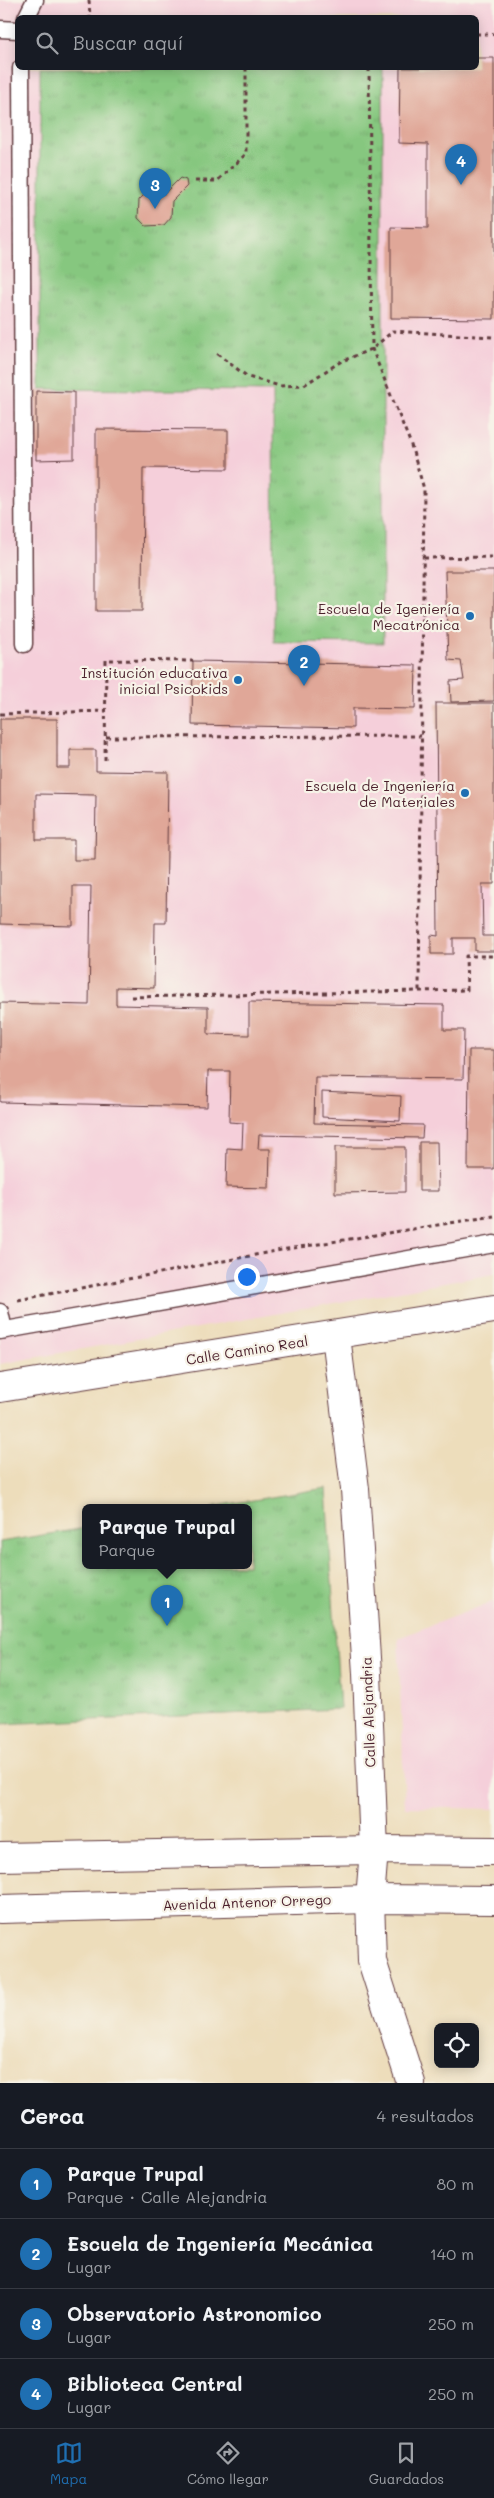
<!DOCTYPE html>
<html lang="es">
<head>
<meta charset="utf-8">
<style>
	:root { --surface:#171b24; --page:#242831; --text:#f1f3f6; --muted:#9ea1a6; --line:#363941; --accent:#1f6fb2 }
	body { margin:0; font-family:Mali,sans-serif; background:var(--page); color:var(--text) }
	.controls { position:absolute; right:15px; bottom:15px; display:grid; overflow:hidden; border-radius:8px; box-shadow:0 2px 12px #0003 }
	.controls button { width:45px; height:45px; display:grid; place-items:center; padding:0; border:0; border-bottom:1px solid var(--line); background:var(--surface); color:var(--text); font:25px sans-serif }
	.you { position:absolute; left:246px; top:1276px; width:18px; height:18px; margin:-12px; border:4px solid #fff; border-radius:50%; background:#1a73e8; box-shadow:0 0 0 8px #1a73e833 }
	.badge { display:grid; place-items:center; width:32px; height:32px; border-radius:50%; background:var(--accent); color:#fff; font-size:16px; font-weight:700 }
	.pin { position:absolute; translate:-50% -41px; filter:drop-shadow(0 1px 2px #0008) }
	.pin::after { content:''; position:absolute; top:26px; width:18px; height:15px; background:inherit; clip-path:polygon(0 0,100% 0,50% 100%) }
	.popup { position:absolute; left:82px; top:1504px; width:170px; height:65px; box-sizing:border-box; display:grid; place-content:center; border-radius:8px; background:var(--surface); filter:drop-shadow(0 1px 4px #0005); font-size:16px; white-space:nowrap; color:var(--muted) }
	.popup b { font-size:19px; color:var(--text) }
	.popup::after { content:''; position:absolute; left:50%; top:100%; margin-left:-10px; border:10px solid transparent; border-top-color:var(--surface) }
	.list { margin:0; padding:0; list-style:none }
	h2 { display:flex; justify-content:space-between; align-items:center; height:65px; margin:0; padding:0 20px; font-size:21px }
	h2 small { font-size:16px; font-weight:400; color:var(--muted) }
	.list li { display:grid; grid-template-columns:32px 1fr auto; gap:15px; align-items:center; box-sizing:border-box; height:70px; padding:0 20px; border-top:1px solid var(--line) }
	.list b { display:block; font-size:19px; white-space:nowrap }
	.list p { margin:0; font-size:16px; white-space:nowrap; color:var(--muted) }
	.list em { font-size:16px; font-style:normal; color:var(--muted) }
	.icon { flex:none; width:28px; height:28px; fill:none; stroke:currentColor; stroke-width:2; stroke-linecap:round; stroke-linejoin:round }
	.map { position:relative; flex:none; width:494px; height:2083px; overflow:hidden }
	.search { position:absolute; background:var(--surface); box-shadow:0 2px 12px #0003; left:15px; right:15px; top:15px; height:55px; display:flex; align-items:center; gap:12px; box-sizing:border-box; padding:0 18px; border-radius:8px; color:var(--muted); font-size:19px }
	.sheet { height:345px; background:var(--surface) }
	nav { display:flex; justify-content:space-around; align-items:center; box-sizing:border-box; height:70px; border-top:1px solid var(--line); background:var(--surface); font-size:14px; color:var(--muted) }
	nav a { display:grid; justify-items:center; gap:2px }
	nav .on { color:var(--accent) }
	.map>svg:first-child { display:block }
</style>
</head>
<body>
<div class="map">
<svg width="494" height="2083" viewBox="0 0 494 2083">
	<defs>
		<pattern id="grass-tufts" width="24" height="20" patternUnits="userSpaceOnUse" patternTransform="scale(1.25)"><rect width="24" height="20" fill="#86c77f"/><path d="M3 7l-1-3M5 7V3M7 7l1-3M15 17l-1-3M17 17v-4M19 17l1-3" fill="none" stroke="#75aa6e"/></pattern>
	</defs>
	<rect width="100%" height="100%" fill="#f7f3e8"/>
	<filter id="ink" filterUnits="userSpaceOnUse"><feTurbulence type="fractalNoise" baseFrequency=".02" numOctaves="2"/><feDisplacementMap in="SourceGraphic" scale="10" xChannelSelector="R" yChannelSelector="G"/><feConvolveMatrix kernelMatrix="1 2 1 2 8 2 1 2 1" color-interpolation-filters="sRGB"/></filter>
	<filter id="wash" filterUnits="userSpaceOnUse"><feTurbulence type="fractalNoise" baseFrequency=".0096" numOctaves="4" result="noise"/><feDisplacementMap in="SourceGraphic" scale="20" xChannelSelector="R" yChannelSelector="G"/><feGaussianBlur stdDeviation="1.12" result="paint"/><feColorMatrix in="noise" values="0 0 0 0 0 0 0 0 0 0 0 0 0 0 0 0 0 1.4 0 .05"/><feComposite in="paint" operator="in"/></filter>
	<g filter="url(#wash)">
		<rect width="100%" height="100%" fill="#edddbb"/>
		<!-- built -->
		<g fill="#f5cfda" fill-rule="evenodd">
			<path d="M0,0H494V1274L0,1364ZM18,18H476V68H18Z"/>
			<path d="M494,1601V1809L405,1807L398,1638Z"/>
		</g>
		<!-- grass -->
		<g fill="url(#grass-tufts)" stroke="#687355">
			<path d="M40,68H383V643L274,642L273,391L40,389Z"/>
			<path d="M326,1488L340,1709L0,1724V1542L86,1528V1565H248V1507H211Z"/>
		</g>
		<g id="blocks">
			<!-- building -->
			<g fill="#e0a798" fill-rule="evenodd">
				<path d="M476,58H494V319L391,318V227L428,228V144L399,143L400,68H476Z"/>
				<path d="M180,178L186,180L187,186L172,201L171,217L164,225L146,226L138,218L139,200L147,192L164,194Z"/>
				<path d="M36,391L74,392V459L36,460Z"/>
				<path d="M96,429L228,430V469L143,468L142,611H96Z"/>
				<path d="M445,571H494V701L451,702L450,681L464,680L461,661L448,660Z"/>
				<path d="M193,661L416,665L415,709L353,708V728L192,725Z"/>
				<path d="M436,703H494V884H482L483,936H494V951H475V938H453V954H431V935L438,936Z"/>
				<path d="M0,719H57V768H70V750H96V771L168,772L166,923H155L154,988L116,987V1005L208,1007V1034L249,1035V1002L444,1005V1030H464L463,1079L315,1077L314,1123L423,1125L422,1138L259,1135L258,1149H270L269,1188L226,1187L227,1148L242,1149L243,1123L229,1122L230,1071H208L207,1107L0,1102V1003L89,1005L91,886H73V926L0,924ZM36,794L96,795L95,860H74V840H36Z"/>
				<path d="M469,1050H494V1169H468Z"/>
				<path d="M322,1092L401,1096L400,1121L322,1117Z"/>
				<path d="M419,1142H437L438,1191H419Z"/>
				<path d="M335,1147H405V1192L335,1193Z"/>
			</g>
		</g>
	</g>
	<g filter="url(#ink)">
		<use href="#blocks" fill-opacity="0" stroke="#623c41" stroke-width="1"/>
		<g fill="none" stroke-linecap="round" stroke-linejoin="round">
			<defs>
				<g id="service">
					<path d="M26,18L35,0"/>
					<path d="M0,29L18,30"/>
					<path d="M21,68L24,644"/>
					<path d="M0,1312L4,1330"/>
					<path d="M0,1331L494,1244"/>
				</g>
				<g id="minor">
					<path d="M336,1336L355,1489L367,1673L374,1850L370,1899L372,1961L411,2083"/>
					<path d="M0,1388L494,1309"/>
				</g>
				<g id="tertiary">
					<path d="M0,1857L374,1850L494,1851"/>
					<path d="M0,1909L370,1899L494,1900"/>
				</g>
			</defs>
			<!-- service casing -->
			<use href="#service" stroke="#623c41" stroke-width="19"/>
			<!-- minor casing -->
			<use href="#minor" stroke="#623c41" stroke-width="30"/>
			<!-- tertiary casing -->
			<use href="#tertiary" stroke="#623c41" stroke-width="30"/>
			<!-- path -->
			<g stroke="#623c41" stroke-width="3" stroke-dasharray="4 4" stroke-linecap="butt">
				<path d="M89,0L90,18"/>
				<path d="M476,34H494"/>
				<path d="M369,68L372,349L410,442L424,489L419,991"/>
				<path d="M195,181H217L246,154V68"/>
				<path d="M217,354L248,377L280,386L304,385L340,362L372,349L393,331L494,337"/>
				<path d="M424,558L494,557"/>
				<path d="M0,714L106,711"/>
				<path d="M106,737L421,736"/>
				<path d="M105,760L106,660L193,661"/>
				<path d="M131,997L467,990L466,956H494"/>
				<path d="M18,1300L281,1250L494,1216"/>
			</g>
			<!-- service -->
			<use href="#service" stroke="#fff" stroke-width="16"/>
			<!-- minor -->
			<use href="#minor" stroke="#fff" stroke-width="28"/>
			<!-- tertiary -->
			<use href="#tertiary" stroke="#fff" stroke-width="28"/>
		</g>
	</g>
	<!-- markers -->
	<g fill="#1f6fb2" stroke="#f7f3e8" stroke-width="2">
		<circle cx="470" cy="616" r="5"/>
		<circle cx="238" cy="680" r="5"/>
		<circle cx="465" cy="793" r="5"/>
	</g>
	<g text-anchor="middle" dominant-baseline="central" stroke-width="4.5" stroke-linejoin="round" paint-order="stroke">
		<!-- poi labels -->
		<g font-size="14" fill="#4a1f2b" stroke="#f7f3e8" text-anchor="end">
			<text x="460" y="608">Escuela de Igeniería<tspan x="460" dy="16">Mecatrónica</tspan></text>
			<text x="228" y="672">Institución educativa<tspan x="228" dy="16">inicial Psicokids</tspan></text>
			<text x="455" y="785">Escuela de Ingeniería<tspan x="455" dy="16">de Materiales</tspan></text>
		</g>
		<!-- street labels -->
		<g font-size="14" fill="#4a1f2b" stroke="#f7f3e8">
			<text transform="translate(247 1350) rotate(-9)">Calle Camino Real</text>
			<text transform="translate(368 1712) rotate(-92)">Calle Alejandria</text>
			<text transform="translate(247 1902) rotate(-2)">Avenida Antenor Orrego</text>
		</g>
	</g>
</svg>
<div class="controls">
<button><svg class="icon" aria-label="locate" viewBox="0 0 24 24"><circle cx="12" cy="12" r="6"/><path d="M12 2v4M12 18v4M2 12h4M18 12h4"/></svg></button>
</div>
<div class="you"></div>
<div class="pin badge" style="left:167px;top:1626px">1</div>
<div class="popup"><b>Parque Trupal</b>Parque</div>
<div class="pin badge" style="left:304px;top:686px">2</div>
<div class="pin badge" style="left:155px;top:209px">3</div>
<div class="pin badge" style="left:461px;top:185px">4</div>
<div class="search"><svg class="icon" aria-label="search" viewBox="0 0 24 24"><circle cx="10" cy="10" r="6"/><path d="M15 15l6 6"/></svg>Buscar aquí</div>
</div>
<section class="sheet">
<h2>Cerca<small>4 resultados</small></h2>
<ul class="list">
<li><span class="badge">1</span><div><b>Parque Trupal</b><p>Parque · Calle Alejandria</p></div><em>80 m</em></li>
<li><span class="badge">2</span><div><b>Escuela de Ingeniería Mecánica</b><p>Lugar</p></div><em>140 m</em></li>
<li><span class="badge">3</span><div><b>Observatorio Astronomico</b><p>Lugar</p></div><em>250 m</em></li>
<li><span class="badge">4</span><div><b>Biblioteca Central</b><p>Lugar</p></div><em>250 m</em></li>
</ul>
</section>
<nav>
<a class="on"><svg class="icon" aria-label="map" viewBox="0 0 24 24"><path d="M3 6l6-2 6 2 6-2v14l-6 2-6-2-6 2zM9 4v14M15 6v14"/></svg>Mapa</a>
<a><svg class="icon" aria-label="directions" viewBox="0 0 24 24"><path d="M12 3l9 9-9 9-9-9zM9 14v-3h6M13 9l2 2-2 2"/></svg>Cómo llegar</a>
<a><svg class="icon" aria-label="saved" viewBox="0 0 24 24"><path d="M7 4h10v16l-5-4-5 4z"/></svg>Guardados</a>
</nav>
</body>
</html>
